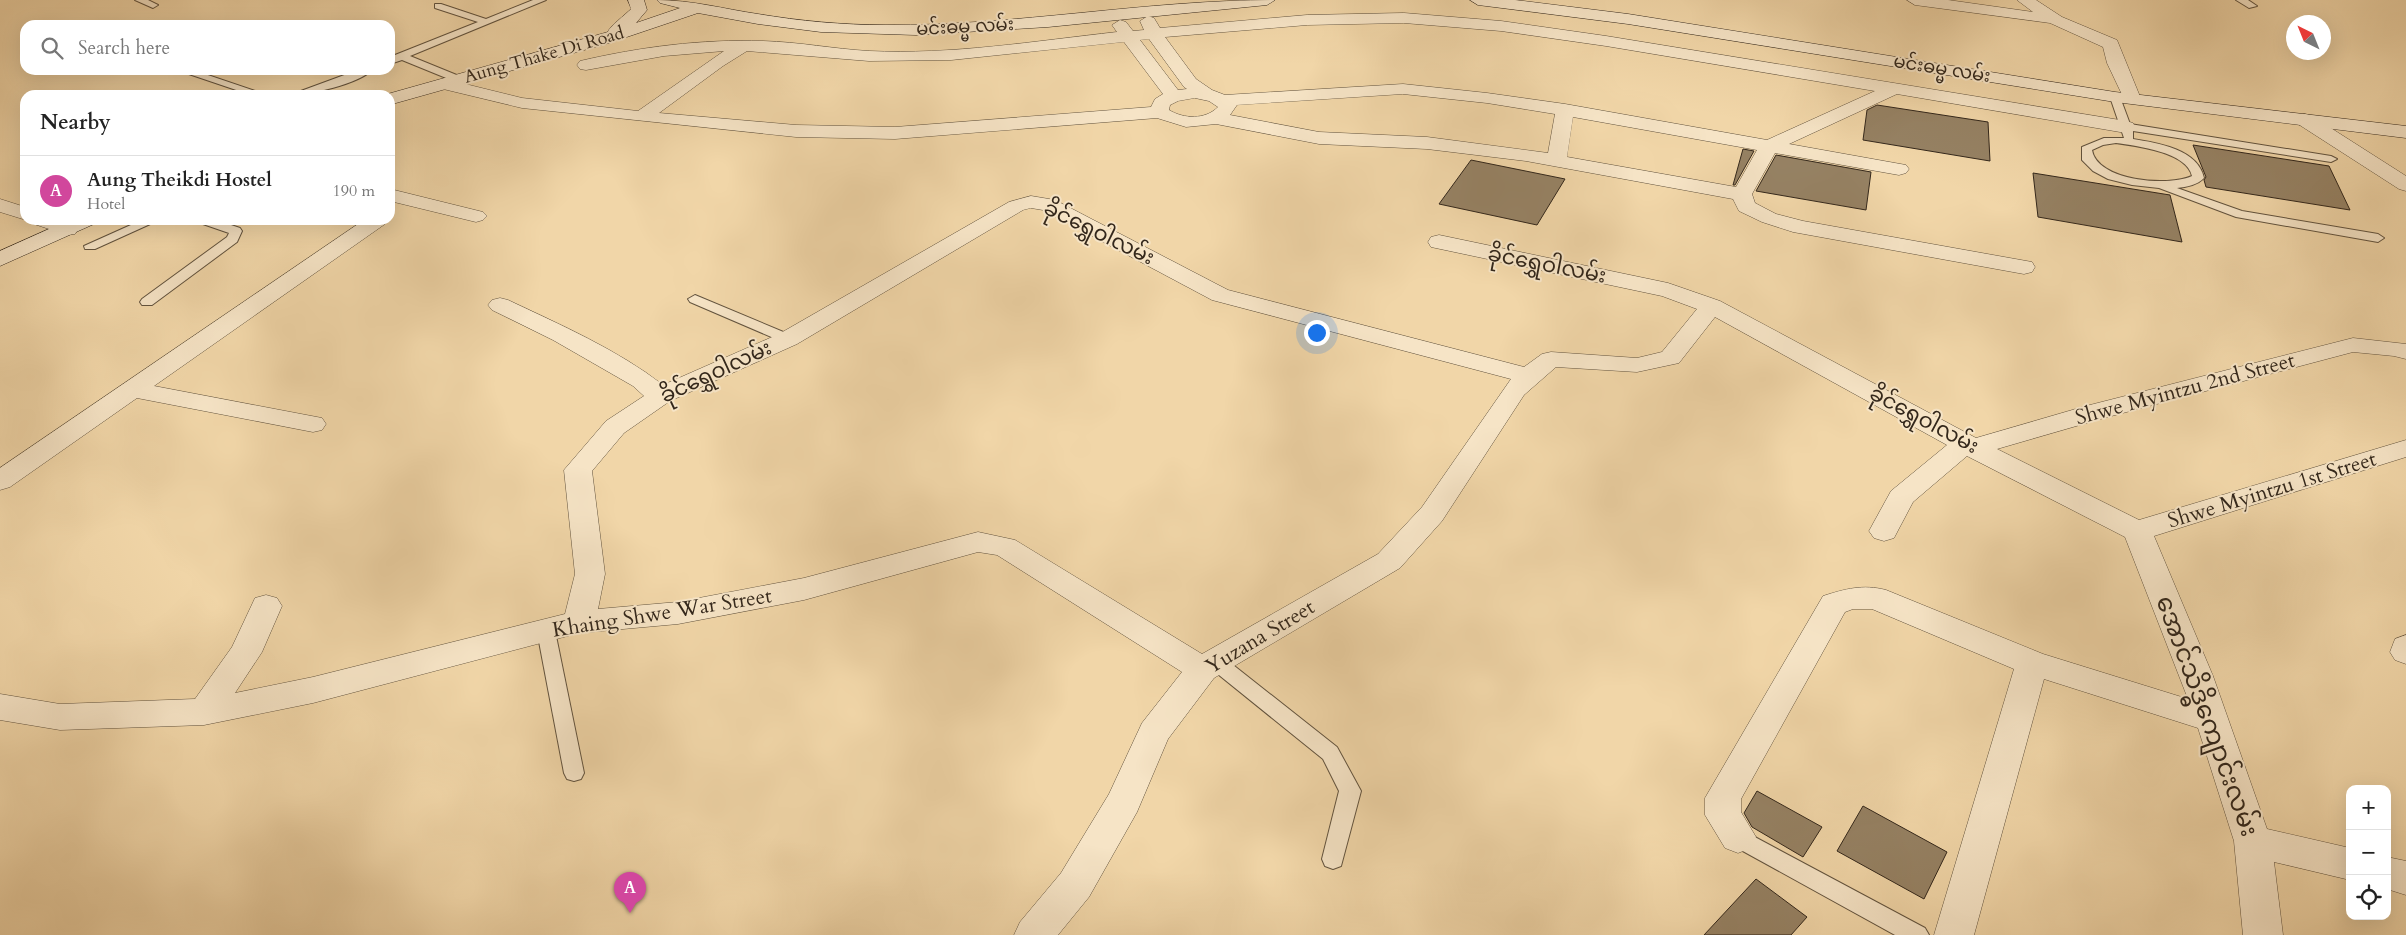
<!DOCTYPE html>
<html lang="en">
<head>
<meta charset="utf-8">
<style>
	:root { --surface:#fff; --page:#f6f6f6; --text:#222; --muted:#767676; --line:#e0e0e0; --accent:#8f2418 }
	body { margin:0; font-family:Cardo,"Noto Sans Myanmar",serif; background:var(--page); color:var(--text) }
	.controls { position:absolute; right:15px; bottom:15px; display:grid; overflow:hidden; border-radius:10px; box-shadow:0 5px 20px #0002 }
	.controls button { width:45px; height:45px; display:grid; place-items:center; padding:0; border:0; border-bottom:1px solid var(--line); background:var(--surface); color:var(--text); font:25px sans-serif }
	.compass { position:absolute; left:2286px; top:15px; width:45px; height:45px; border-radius:50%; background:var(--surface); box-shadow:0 5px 20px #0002; rotate:317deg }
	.you { position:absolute; left:1316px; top:332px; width:18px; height:18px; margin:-12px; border:4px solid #fff; border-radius:50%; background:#1a73e8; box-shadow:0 0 0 8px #1a73e833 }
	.badge { display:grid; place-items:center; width:32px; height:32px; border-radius:50%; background:var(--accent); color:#fff; font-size:16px; font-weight:700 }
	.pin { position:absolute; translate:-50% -41px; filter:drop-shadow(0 1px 2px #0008) }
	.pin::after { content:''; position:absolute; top:26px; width:18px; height:15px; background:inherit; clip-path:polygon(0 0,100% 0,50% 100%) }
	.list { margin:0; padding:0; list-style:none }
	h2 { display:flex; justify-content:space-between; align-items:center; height:65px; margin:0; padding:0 20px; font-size:21px }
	h2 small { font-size:16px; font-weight:400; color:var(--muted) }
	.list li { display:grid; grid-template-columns:32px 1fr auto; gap:15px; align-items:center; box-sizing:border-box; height:70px; padding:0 20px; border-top:1px solid var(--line) }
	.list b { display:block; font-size:19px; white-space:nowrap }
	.list p { margin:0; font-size:16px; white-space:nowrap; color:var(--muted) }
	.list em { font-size:16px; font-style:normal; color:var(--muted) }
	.icon { flex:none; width:28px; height:28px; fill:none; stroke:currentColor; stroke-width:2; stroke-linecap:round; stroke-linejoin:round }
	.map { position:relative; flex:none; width:2406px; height:935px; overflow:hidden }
	.search { position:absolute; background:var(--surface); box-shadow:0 5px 20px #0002; left:20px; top:20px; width:375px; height:55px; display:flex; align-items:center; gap:12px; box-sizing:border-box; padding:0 18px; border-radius:15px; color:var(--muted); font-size:19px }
	.panel { position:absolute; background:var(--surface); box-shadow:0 5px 20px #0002; left:20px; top:90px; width:375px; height:135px; border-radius:15px }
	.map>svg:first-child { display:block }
</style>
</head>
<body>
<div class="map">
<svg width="2406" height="935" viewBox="0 0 2406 935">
	<rect width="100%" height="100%" fill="#f1d6a8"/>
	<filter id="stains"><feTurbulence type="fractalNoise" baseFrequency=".004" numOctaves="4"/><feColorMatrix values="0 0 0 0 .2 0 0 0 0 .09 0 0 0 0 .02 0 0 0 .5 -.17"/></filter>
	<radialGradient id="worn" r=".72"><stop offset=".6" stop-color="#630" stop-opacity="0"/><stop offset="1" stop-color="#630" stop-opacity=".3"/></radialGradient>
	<!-- building -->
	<g fill="#968264" stroke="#33271b">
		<path d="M1877,105L1988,122L1990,161L1863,140L1867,110Z"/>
		<path d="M2193,145L2329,166L2350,210L2206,187L2204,180L2206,177Z"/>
		<path d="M1743,149L1754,151L1735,185H1733Z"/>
		<path d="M1776,155L1871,172L1866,210L1756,191Z"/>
		<path d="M1471,160L1565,179L1537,225L1439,204Z"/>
		<path d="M2033,173L2170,195L2182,242L2038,217Z"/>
		<path d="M1757,791L1822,827L1803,857L1752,827L1744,813Z"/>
		<path d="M1863,806L1947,852L1924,899L1837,851Z"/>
		<path d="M1756,879L1807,917L1791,935H1704Z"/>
	</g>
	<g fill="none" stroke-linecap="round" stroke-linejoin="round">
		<defs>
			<g id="lane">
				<path d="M135,0H148L158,5L153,8Z"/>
				<path d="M533,0H546L410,56L464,78V82H456L402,60L390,64V57L478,22L435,8V4H441L486,19Z"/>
				<path d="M2236,0H2248L2257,6L2249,8Z"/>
				<path d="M177,70H193L267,95H251Z"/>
				<path d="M358,70H372C358,84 310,95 290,95Z"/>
				<path d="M2115,94L2120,97L2130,124L2331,156L2337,159L2331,162L2133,131V139C2158,143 2198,149 2204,178C2197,185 2187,187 2177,188L2242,211L2378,234L2384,238L2378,242L2236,217L2159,188L2132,185L2108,179L2093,171L2082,160V147L2104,138H2124L2110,97ZM2116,143C2137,146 2187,152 2192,176C2168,187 2097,181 2092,150L2103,145Z"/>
				<path d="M142,220H159L95,249H85L84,246Z"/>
				<path d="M198,220H216L240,228L242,231L237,242L152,305H142L140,302L142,299L227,237L229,233L200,223Z"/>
				<path d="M695,295L793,336L795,339L788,343L783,342L690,302L688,299Z"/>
				<path d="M546,624L553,626L555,631L584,773L581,779L574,781L567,779L564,773L537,631L539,626Z"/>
				<path d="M1216,655L1223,657L1337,747L1361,791L1341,866L1333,869L1325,866L1322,859L1339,791L1323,759L1209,667L1206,662L1209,657Z"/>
				<path d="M1738,828L1925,928L1929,935H1895L1730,844L1727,837L1730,830Z"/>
			</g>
			<g id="street">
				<path d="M1907,0H1948L2033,12L2017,0H2036L2062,17L2117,40L2141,99L2138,103H2126L2107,63L2103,47L2050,23L1915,5Z"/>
				<path d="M1404,13L1501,21L1606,36L2126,121L2133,123L2135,127L2133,131L2126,133L1897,94L1789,144L1906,165L1909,169L1906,173L1899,175L1775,153L1752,194L1755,203L1776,214L1803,221L2032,262L2035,267L2032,272L2024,274L1793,232L1762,222L1739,211L1733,199L1526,161L1427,149L1319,144L1216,124L1186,127L1157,118L895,139L796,137L522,108L439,88L436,84L439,80L445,79L522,98L638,111L724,51L664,56L586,70L580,69L577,65L580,61C640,47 702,39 763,41C799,42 834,49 869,51C952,55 1035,41 1117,32L1112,25L1120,20L1126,22L1133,31L1144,30L1140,21L1148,16L1154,18L1160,28L1307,15ZM1404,23L1501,31L1606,46L1875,91L1767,140L1565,104L1487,93L1403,84L1225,95L1212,90L1196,79L1165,37L1307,25ZM1149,39L1184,87L1187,89L1178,90L1140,40ZM1124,42L1163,94L1155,99L1151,107L895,127L796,125L659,113L723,66L747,51L869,61L951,60ZM1403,94L1487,103L1555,114L1548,153L1427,137L1319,132L1230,115L1237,105ZM1195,98L1209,101L1218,107C1205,120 1184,119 1169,110L1170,105L1178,101ZM1573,117L1757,150L1736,187L1567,157Z"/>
				<path d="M2305,114L2312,116L2406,176V191L2399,189L2298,124L2296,120L2298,116Z"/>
				<path d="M390,189L483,212L487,216L483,220L476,222L390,201Z"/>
				<path d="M1031,196L1055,200L1228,290L1524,367L1542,354L1551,352L1637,358L1662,352L1697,309L1662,296L1431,247L1428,242L1431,237L1439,235L1668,283L1720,301L1976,438L2086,406L2353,338L2406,344V359L2394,356L2353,352L2104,418L1997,449L2139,520L2406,440V457L2154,536L2213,676L2267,829L2350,848V880L2274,862L2283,935H2243L2234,841L2198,728L2044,679L1974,935H1934L2014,669L1872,609H1853L1845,612L1741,799V812L1756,837L1751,848L1738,853L1725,848L1705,815V798L1823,596C1845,589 1863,584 1886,590L2043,654L2188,699L2125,537L1967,456L1913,502L1894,538L1884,541L1874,538L1869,531L1891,491L1947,445L1715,317L1679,363L1637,372L1556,367L1524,395L1442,521L1400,568L1214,678L1168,739L1137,812L1089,897L1058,935H1014L1020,922L1061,873L1109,794L1142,723L1182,672L997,555L978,552L804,600L678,624L579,633L313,703L204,725L60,730L0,720V694L60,704L195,699L232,647L255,598L266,595L277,598L282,606L262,652L235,693L313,677L565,614L575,574L564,470L606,421L644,396L633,386L553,340L492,310L488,305L492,300L500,298L508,300C561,325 618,350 663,385L779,334L1009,202ZM1031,208L1043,210L1212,300L1511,379L1422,507L1378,554L1202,654L1015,540L978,532L804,578L678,602L598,609L605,574L592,471L624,433L670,401L797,344L1023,210Z"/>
				<path d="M0,199L25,207L26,220L0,212Z"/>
				<path d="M30,220C45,220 69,216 78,229L75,234L67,235L34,224Z"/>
				<path d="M364,220H389L385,224L154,386L322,418L326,424L322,430L313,432L137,398L10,487L0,490V468Z"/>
				<path d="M2406,635V664L2395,660L2390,652L2395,639Z"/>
				<path d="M2387,857L2406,861V895L2387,889Z"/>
			</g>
			<g id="secondary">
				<path d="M628,0H644L647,10L636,23L680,8L660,3L657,0C692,0 724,9 758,14C800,21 843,25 886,25C1017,26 1145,0 1275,0L1267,5L1048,27L916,35L821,32L758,24L698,13L609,43L396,103L390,104V95H384L608,32C609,27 625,15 631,9Z"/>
				<path d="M1470,0H1515L1628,14L2115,92L2406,126V138L2115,102L1628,24L1478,5Z"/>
				<path d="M69,220H98L94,224L0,266V251Z"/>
			</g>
		</defs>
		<!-- lane casing -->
		<use href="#lane" stroke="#62533e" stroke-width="2"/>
		<!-- street casing -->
		<use href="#street" stroke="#62533e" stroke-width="1"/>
		<!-- secondary casing -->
		<use href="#secondary" stroke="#33271b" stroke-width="1"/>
		<!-- lane -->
		<use href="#lane" fill="#f6e4c6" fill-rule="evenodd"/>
		<!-- street -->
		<use href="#street" fill="#f6e4c6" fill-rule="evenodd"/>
		<!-- secondary -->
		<use href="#secondary" fill="#f6e4c6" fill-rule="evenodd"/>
	</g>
	<g text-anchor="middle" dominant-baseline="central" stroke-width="4" stroke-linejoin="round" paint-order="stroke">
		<!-- far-street labels -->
		<g font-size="18" fill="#33271b" stroke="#f6e4c6">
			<text transform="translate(965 27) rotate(-3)">မင်းဓမ္မ လမ်း</text>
			<text transform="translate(544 55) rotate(-16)">Aung Thake Di Road</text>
			<text transform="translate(1942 69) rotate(9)">မင်းဓမ္မ လမ်း</text>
		</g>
		<!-- street labels -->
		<g font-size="21" fill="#33271b" stroke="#f6e4c6">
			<text transform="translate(1099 233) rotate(26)">ခိုင်ရွှေဝါလမ်း</text>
			<text transform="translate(1547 265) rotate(11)">ခိုင်ရွှေဝါလမ်း</text>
			<text transform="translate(716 372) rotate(-25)">ခိုင်ရွှေဝါလမ်း</text>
			<text transform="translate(2185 389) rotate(-15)">Shwe Myintzu 2nd Street</text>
			<text transform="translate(1924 420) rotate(28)">ခိုင်ရွှေဝါလမ်း</text>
			<text transform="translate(2272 490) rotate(-17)">Shwe Myintzu 1st Street</text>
			<text transform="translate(662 613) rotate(-9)">Khaing Shwe War Street</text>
			<text transform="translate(1260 637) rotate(-31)">Yuzana Street</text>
		</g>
		<!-- near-street labels -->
		<g font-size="25" fill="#33271b" stroke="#f6e4c6">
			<text transform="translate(2207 716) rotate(70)">အောင်သိဒ္ဓိကျောင်းလမ်း</text>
		</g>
	</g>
	<rect width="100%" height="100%" filter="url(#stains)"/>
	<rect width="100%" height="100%" fill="url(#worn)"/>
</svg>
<div class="controls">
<button>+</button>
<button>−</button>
<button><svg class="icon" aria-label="locate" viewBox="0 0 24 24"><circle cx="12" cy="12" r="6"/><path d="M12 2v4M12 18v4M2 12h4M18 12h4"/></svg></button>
</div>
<svg class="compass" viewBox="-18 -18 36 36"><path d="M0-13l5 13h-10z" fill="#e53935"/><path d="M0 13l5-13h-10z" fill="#767676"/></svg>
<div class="you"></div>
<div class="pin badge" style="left:630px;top:913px;background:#d1479c">A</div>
<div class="search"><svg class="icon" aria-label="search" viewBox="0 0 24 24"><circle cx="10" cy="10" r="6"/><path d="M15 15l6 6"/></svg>Search here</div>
<section class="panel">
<h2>Nearby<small></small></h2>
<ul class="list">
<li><span class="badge" style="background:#d1479c">A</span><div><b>Aung Theikdi Hostel</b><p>Hotel</p></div><em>190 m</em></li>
</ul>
</section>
</div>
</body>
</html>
